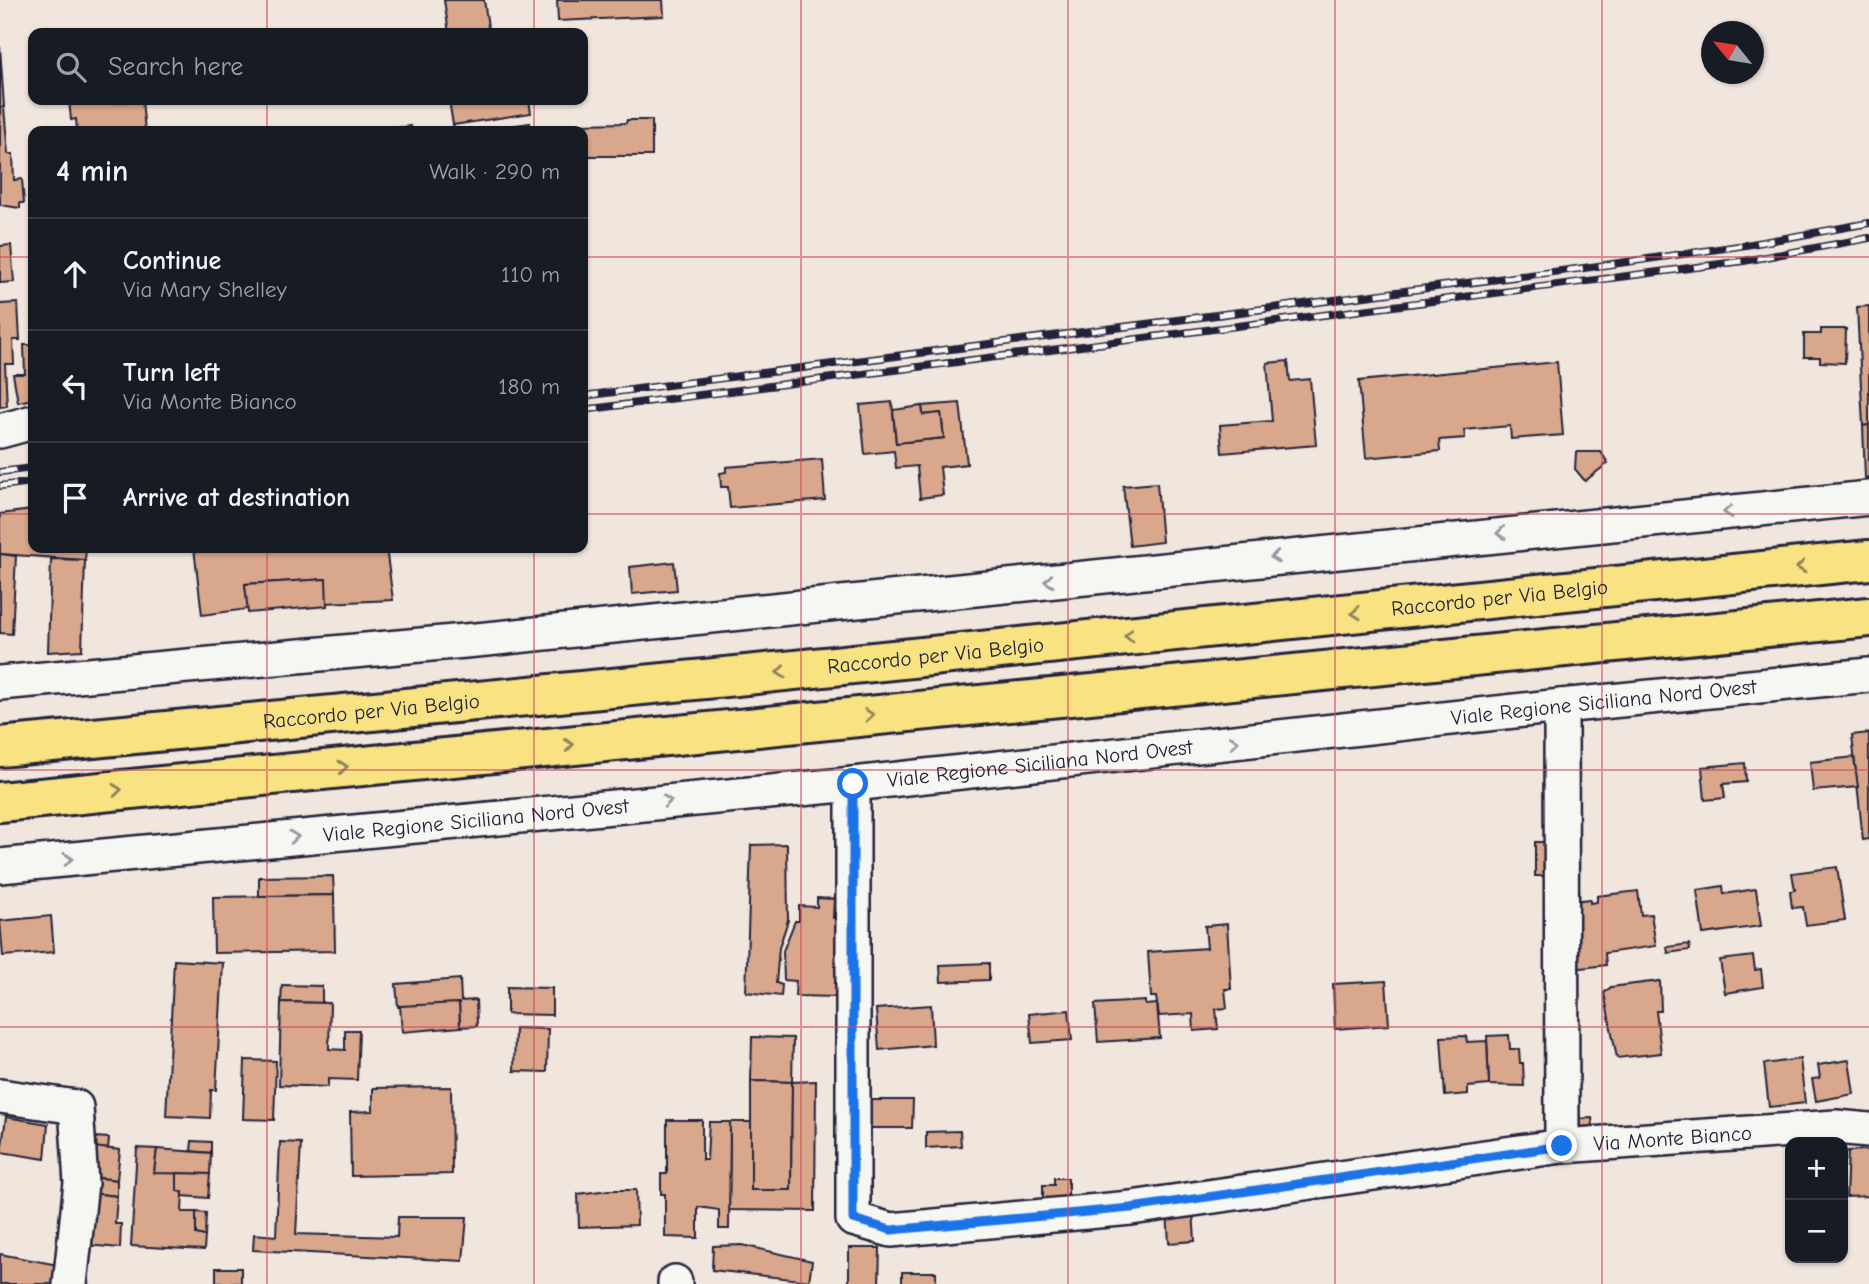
<!DOCTYPE html>
<html lang="en">
<head>
<meta charset="utf-8">
<style>
	:root { --surface:#171b24; --page:#20242c; --text:#f1f3f6; --muted:#9ea1a6; --line:#363941 }
	body { margin:0; font-family:"Comic Neue",sans-serif; background:var(--page); color:var(--text) }
	.controls { position:absolute; right:21px; bottom:21px; display:grid; overflow:hidden; border-radius:14px; box-shadow:0 2px 5px #0004 }
	.controls button { width:63px; height:63px; display:grid; place-items:center; padding:0; border:0; border-bottom:2px solid var(--line); background:var(--surface); color:var(--text); font:35px sans-serif }
	.compass { position:absolute; left:1701px; top:21px; width:63px; height:63px; border-radius:50%; background:var(--surface); box-shadow:0 2px 5px #0004; rotate:300deg }
	.stop { position:absolute; width:21px; height:21px; margin:-16px; border:5px solid #1a73e8; border-radius:50%; background:#fff }
	.stop.end { background:#1a73e8; border-color:#fff; box-shadow:0 2px 7px #0008 }
	.list { margin:0; padding:0; list-style:none }
	h2 { display:flex; justify-content:space-between; align-items:center; height:91px; margin:0; padding:0 28px; font-size:30px }
	h2 small { font-size:23px; font-weight:400; color:var(--muted) }
	.list li { display:grid; grid-template-columns:46px 1fr auto; gap:21px; align-items:center; box-sizing:border-box; height:112px; padding:0 28px; border-top:2px solid var(--line) }
	.list b { display:block; font-size:26px; white-space:nowrap }
	.list p { margin:0; font-size:23px; white-space:nowrap; color:var(--muted) }
	.list em { font-size:23px; font-style:normal; color:var(--muted) }
	.icon { flex:none; width:38px; height:38px; fill:none; stroke:currentColor; stroke-width:2; stroke-linecap:round; stroke-linejoin:round }
	.map { position:relative; flex:none; width:1869px; height:1284px; overflow:hidden }
	.search { position:absolute; background:var(--surface); box-shadow:0 2px 5px #0004; left:28px; top:28px; width:560px; height:77px; display:flex; align-items:center; gap:18px; box-sizing:border-box; padding:0 24px; border-radius:14px; color:var(--muted); font-size:26px }
	.panel { position:absolute; background:var(--surface); box-shadow:0 2px 5px #0004; left:28px; top:126px; width:560px; height:427px; border-radius:14px }
	.map>svg:first-child { display:block }
</style>
</head>
<body>
<div class="map">
<svg width="1869" height="1284" viewBox="0 0 1869 1284">
	<rect width="100%" height="100%" fill="#f0e6de"/>
	<filter id="ink" filterUnits="userSpaceOnUse"><feTurbulence type="fractalNoise" baseFrequency=".0143" numOctaves="2"/><feDisplacementMap in="SourceGraphic" scale="14" xChannelSelector="R" yChannelSelector="G"/><feConvolveMatrix kernelMatrix="1 2 1 2 8 2 1 2 1" color-interpolation-filters="sRGB"/></filter>
	<g filter="url(#ink)">
		<!-- building -->
		<g fill="#d9a78c" stroke="#22223b" stroke-width="2">
			<path d="M444,0H484L489,33H449Z"/>
			<path d="M557,0H663L664,16L558,21Z"/>
			<path d="M0,46L4,107H0Z"/>
			<path d="M69,100H111V103L142,100L145,131H77L76,119L71,120Z"/>
			<path d="M449,100H529L531,113L453,125Z"/>
			<path d="M0,107H4L8,154H13L14,180L22,179L24,203H20V208L0,205Z"/>
			<path d="M627,120H652V156H583L580,124L626,123Z"/>
			<path d="M530,123V131H477Z"/>
			<path d="M411,126V131H374Z"/>
			<path d="M11,245L14,282L0,283V246Z"/>
			<path d="M18,303L20,340H13L14,364H5L7,406L0,407V304Z"/>
			<path d="M1869,306V425L1863,426L1857,307Z"/>
			<path d="M1821,329H1846L1845,363L1820,362V357H1804V334H1821Z"/>
			<path d="M24,345H33V399L18,402L13,374H25Z"/>
			<path d="M1288,361L1290,381L1310,379L1316,445L1222,453L1220,425L1272,421L1267,363Z"/>
			<path d="M1557,362L1563,435L1511,439L1510,426L1464,430L1465,438L1439,440L1440,451L1366,458L1359,381Z"/>
			<path d="M892,402L896,443L944,438L941,413L923,415L922,406L960,403L967,464L940,467L943,495L920,498L917,466L896,468L894,451L865,454L860,405Z"/>
			<path d="M922,406L923,415L941,413L944,438L896,443L893,410Z"/>
			<path d="M1869,425V477L1865,478L1863,426Z"/>
			<path d="M1576,452H1601L1608,463L1585,481L1575,469Z"/>
			<path d="M822,459L825,500L730,508L728,487H721L720,473L726,472V467Z"/>
			<path d="M1157,483L1162,542L1130,546L1123,486Z"/>
			<path d="M33,510V548H86L85,560L0,554V514Z"/>
			<path d="M194,548H386L393,600L326,603V579L245,584L248,609L202,615Z"/>
			<path d="M0,554L16,556L12,634L0,633Z"/>
			<path d="M51,559L85,560L82,650L48,652Z"/>
			<path d="M674,562L677,590L632,594L630,567Z"/>
			<path d="M326,579L327,606L248,613L245,584Z"/>
			<path d="M1869,733V839L1863,840L1852,735Z"/>
			<path d="M1854,757L1858,787L1813,791L1810,762Z"/>
			<path d="M1745,763L1746,782L1723,784L1725,798L1705,800L1702,767Z"/>
			<rect x="1535" y="842" width="21" height="34"/>
			<path d="M787,844L788,920L779,948L776,983L782,985L781,996L746,992L751,845Z"/>
			<path d="M1837,867L1845,920L1806,925L1803,907L1792,908L1790,891L1795,890L1792,873Z"/>
			<path d="M333,876L334,895L259,896V877Z"/>
			<path d="M1723,886L1724,894L1756,889L1761,926L1703,934L1697,890Z"/>
			<path d="M1638,891L1641,915L1651,914L1656,946L1605,953L1606,965L1573,969L1571,953L1578,952L1573,901L1590,899V903L1597,902V896Z"/>
			<path d="M334,895L335,951L214,953L213,897Z"/>
			<path d="M817,898L834,899L833,918L838,919L836,997L795,996L796,981L784,980L783,951L795,921H799V906L817,907Z"/>
			<path d="M51,916L54,952L3,956L0,921Z"/>
			<path d="M1227,924L1231,989H1225L1227,1008L1216,1009L1218,1029L1194,1031L1193,1014L1159,1016L1156,997H1151L1148,952L1207,948L1205,926Z"/>
			<path d="M1689,944L1690,950L1668,953L1667,947Z"/>
			<path d="M1753,956L1755,970L1761,969L1763,987L1725,993L1720,960Z"/>
			<path d="M174,960L223,963L216,1090H211L210,1118L166,1116Z"/>
			<path d="M989,963V980L941,982L940,965Z"/>
			<path d="M460,979L461,1001L476,1000L477,1026L460,1027L459,1003L398,1007L396,984Z"/>
			<path d="M1386,981L1389,1025L1335,1029L1333,984Z"/>
			<path d="M1660,981L1661,1011H1656L1661,1053L1617,1058L1604,993L1611,987Z"/>
			<path d="M282,985L322,986V1003L281,1002Z"/>
			<path d="M507,987L552,988V1015L507,1014Z"/>
			<path d="M1145,1001V1005L1157,1004L1160,1038L1098,1042L1095,1004Z"/>
			<path d="M281,1002L330,1003L329,1049L345,1050V1030H359L357,1080L328,1079V1087L279,1085Z"/>
			<path d="M459,1003L460,1027L402,1032L400,1006Z"/>
			<path d="M931,1005L933,1045L879,1050L876,1009Z"/>
			<path d="M1069,1010L1072,1040L1032,1043L1029,1014Z"/>
			<path d="M515,1028L548,1029L547,1072L514,1071Z"/>
			<path d="M1509,1035L1510,1049H1519L1520,1063H1523L1524,1086L1489,1085L1487,1036Z"/>
			<path d="M1466,1036L1467,1042L1487,1041L1489,1085L1468,1087V1094L1445,1096L1441,1037Z"/>
			<path d="M752,1037L793,1038L792,1082L751,1081Z"/>
			<path d="M1800,1059L1805,1103L1769,1107L1764,1064Z"/>
			<path d="M245,1060L276,1061L274,1120L243,1119Z"/>
			<path d="M1849,1060L1854,1094L1816,1101L1812,1079L1820,1078L1818,1065Z"/>
			<path d="M751,1081L792,1082L791,1190H751Z"/>
			<path d="M816,1081L815,1211L729,1210L730,1122H751V1190H791L792,1082Z"/>
			<path d="M451,1087L452,1174L351,1176L350,1112L373,1111V1088Z"/>
			<path d="M867,1100H913L912,1128H867Z"/>
			<path d="M6,1117L48,1124L45,1159L1,1152Z"/>
			<path d="M1592,1118L1594,1136L1576,1138L1574,1119Z"/>
			<path d="M667,1120H702V1160H707L709,1122H730L729,1229H719V1210L698,1207V1238L665,1237V1194H661V1174H667Z"/>
			<path d="M960,1131L961,1146L926,1148V1132Z"/>
			<path d="M94,1137L109,1138L108,1149L93,1147Z"/>
			<path d="M192,1141L211,1142V1153L191,1151Z"/>
			<path d="M280,1142L301,1143L296,1234L397,1237L398,1217H467L463,1261L253,1250L254,1234L276,1236Z"/>
			<path d="M93,1147L120,1150L117,1180L91,1177Z"/>
			<path d="M137,1148L157,1149L154,1173H177V1191L183,1192L182,1212H196V1234L205,1236L204,1250L131,1246Z"/>
			<path d="M157,1149L211,1153L210,1174L154,1173Z"/>
			<path d="M1865,1150L1869,1152V1196L1846,1197L1848,1151Z"/>
			<path d="M177,1173L210,1174L208,1198L183,1196V1192L177,1191Z"/>
			<path d="M91,1177L117,1180V1196L90,1193Z"/>
			<path d="M1054,1178H1068V1200H1043V1185H1054Z"/>
			<path d="M609,1190H636L637,1225L579,1227L578,1194Z"/>
			<path d="M90,1193L117,1196L115,1224H121L120,1248L86,1245Z"/>
			<path d="M1193,1210L1195,1241L1169,1243L1167,1212Z"/>
			<path d="M196,1212L206,1213L205,1236L196,1234Z"/>
			<path d="M742,1245L812,1261L809,1281L712,1270L713,1246Z"/>
			<path d="M849,1248H880L879,1284H849Z"/>
			<path d="M0,1254L58,1265L54,1284H0Z"/>
			<rect x="216" y="1268" width="25" height="15"/>
			<rect x="902" y="1272" width="34" height="12"/>
		</g>
		<g fill="none" stroke-linecap="round" stroke-linejoin="round">
			<defs>
				<g id="minor">
					<path d="M0,431L33,422"/>
					<path d="M0,683L487,639L1869,498"/>
					<path d="M1561,706L1562,1146"/>
					<path id="s1" d="M853,784V1219L891,1230L1131,1208L1562,1146L1836,1127L1869,1130"/>
					<path id="s2" d="M0,866L853,784L1561,706L1869,675"/>
					<path d="M0,1096L76,1107L81,1183L70,1284"/>
					<path d="M675,1284V1282"/>
				</g>
				<g id="highway">
					<path id="s3" d="M0,747L736,676L1869,560"/>
					<path d="M0,802L1869,617"/>
				</g>
			</defs>
			<!-- minor casing -->
			<use href="#minor" stroke="#22223b" stroke-width="38"/>
			<!-- highway casing -->
			<use href="#highway" stroke="#22223b" stroke-width="44"/>
			<!-- minor -->
			<use href="#minor" stroke="#f6f6f2" stroke-width="33"/>
			<!-- highway -->
			<use href="#highway" stroke="#f8e281" stroke-width="38"/>
			<defs>
				<g id="rail">
					<path d="M583,396L1584,268L1746,245L1869,223"/>
					<path d="M583,410L1744,261L1869,238"/>
					<path d="M0,472L33,468"/>
					<path d="M0,486L33,482"/>
				</g>
			</defs>
			<!-- rail casing -->
			<use href="#rail" stroke="#22223b" stroke-width="8"/>
			<!-- rail -->
			<use href="#rail" stroke="#f6f6f2" stroke-width="5" stroke-dasharray="16" stroke-linecap="butt"/>
		</g>
		<!-- one-way arrows -->
		<defs><path id="oneway-chevron" d="M-2-3.5L2.5 0L-2 3.5" fill="none" stroke-width="1.6" stroke-linecap="round" stroke-linejoin="round" transform="scale(1.75)"/></defs>
		<g stroke="#9797a0">
			<use href="#oneway-chevron" transform="translate(1728 512) rotate(175)"/>
			<use href="#oneway-chevron" transform="translate(1501 533) rotate(174)"/>
			<use href="#oneway-chevron" transform="translate(1275 557) rotate(174)"/>
			<use href="#oneway-chevron" transform="translate(1049 581) rotate(174)"/>
			<use href="#oneway-chevron" transform="translate(1234 742) rotate(-6)"/>
			<use href="#oneway-chevron" transform="translate(667 801) rotate(-5)"/>
			<use href="#oneway-chevron" transform="translate(294 837) rotate(-6)"/>
			<use href="#oneway-chevron" transform="translate(68 859) rotate(-6)"/>
		</g>
		<g stroke="#8d825e">
			<use href="#oneway-chevron" transform="translate(1801 567) rotate(174)"/>
			<use href="#oneway-chevron" transform="translate(1356 613) rotate(174)"/>
			<use href="#oneway-chevron" transform="translate(1129 636) rotate(174)"/>
			<use href="#oneway-chevron" transform="translate(781 672) rotate(174)"/>
			<use href="#oneway-chevron" transform="translate(869 715) rotate(-5)"/>
			<use href="#oneway-chevron" transform="translate(569 745) rotate(-6)"/>
			<use href="#oneway-chevron" transform="translate(343 767) rotate(-6)"/>
			<use href="#oneway-chevron" transform="translate(117 790) rotate(-6)"/>
		</g>
	</g>
	<g fill="none" stroke-linecap="round" stroke-linejoin="round" filter="url(#ink)">
		<!-- route -->
		<path stroke="#1a73e8" stroke-width="9" d="M853,784V1219L891,1230L1131,1208L1562,1146"/>
	</g>
	<!-- grid -->
	<path fill="none" stroke="#d1495b" stroke-width="2" stroke-opacity="0.55" d="M267,0V33M534,0V33M801,0V1284M1068,0V1284M1335,0V1284M1602,0V1284M267,100V131M534,100V131M0,257H33M583,257H1869M0,514H33M583,514H1869M267,548V1284M534,548V1284M0,770H1869M0,1027H1869"/>
	<g text-anchor="middle" dominant-baseline="central" stroke-width="6" stroke-linejoin="round" paint-order="stroke">
		<!-- street labels -->
		<g font-size="21" fill="#22223b" stroke="#f6f6f2">
			<text stroke="none"><textPath href="#s3" startOffset="1507">Raccordo per Via Belgio</textPath></text>
			<text stroke="none"><textPath href="#s3" startOffset="940">Raccordo per Via Belgio</textPath></text>
			<text stroke="none"><textPath href="#s2" startOffset="1612">Viale Regione Siciliana Nord Ovest</textPath></text>
			<text stroke="none"><textPath href="#s3" startOffset="373">Raccordo per Via Belgio</textPath></text>
			<text stroke="none"><textPath href="#s2" startOffset="1045">Viale Regione Siciliana Nord Ovest</textPath></text>
			<text stroke="none"><textPath href="#s2" startOffset="478">Viale Regione Siciliana Nord Ovest</textPath></text>
			<text stroke="none"><textPath href="#s1" startOffset="1262">Via Monte Bianco</textPath></text>
		</g>
	</g>
</svg>
<div class="controls">
<button>+</button>
<button>−</button>
</div>
<svg class="compass" viewBox="-18 -18 36 36"><path d="M0-13l5 13h-10z" fill="#e53935"/><path d="M0 13l5-13h-10z" fill="#9ea1a6"/></svg>
<div class="stop" style="left:853px;top:784px"></div>
<div class="stop end" style="left:1562px;top:1146px"></div>
<div class="search"><svg class="icon" aria-label="search" viewBox="0 0 24 24"><circle cx="10" cy="10" r="6"/><path d="M15 15l6 6"/></svg>Search here</div>
<section class="panel">
<h2>4 min<small>Walk · 290 m</small></h2>
<ul class="list">
<li><svg class="icon" aria-label="ahead" viewBox="0 0 24 24"><path d="M12 20V5M6 11l6-6 6 6"/></svg><div><b>Continue</b><p>Via Mary Shelley</p></div><em>110 m</em></li>
<li><svg class="icon" aria-label="left" viewBox="0 0 24 24"><path d="M17 20v-9H6M10 6l-5 5 5 5"/></svg><div><b>Turn left</b><p>Via Monte Bianco</p></div><em>180 m</em></li>
<li><svg class="icon" aria-label="arrive" viewBox="0 0 24 24"><path d="M6 21V4h12l-3 4 3 4H6"/></svg><div><b>Arrive at destination</b></div></li>
</ul>
</section>
</div>
</body>
</html>
